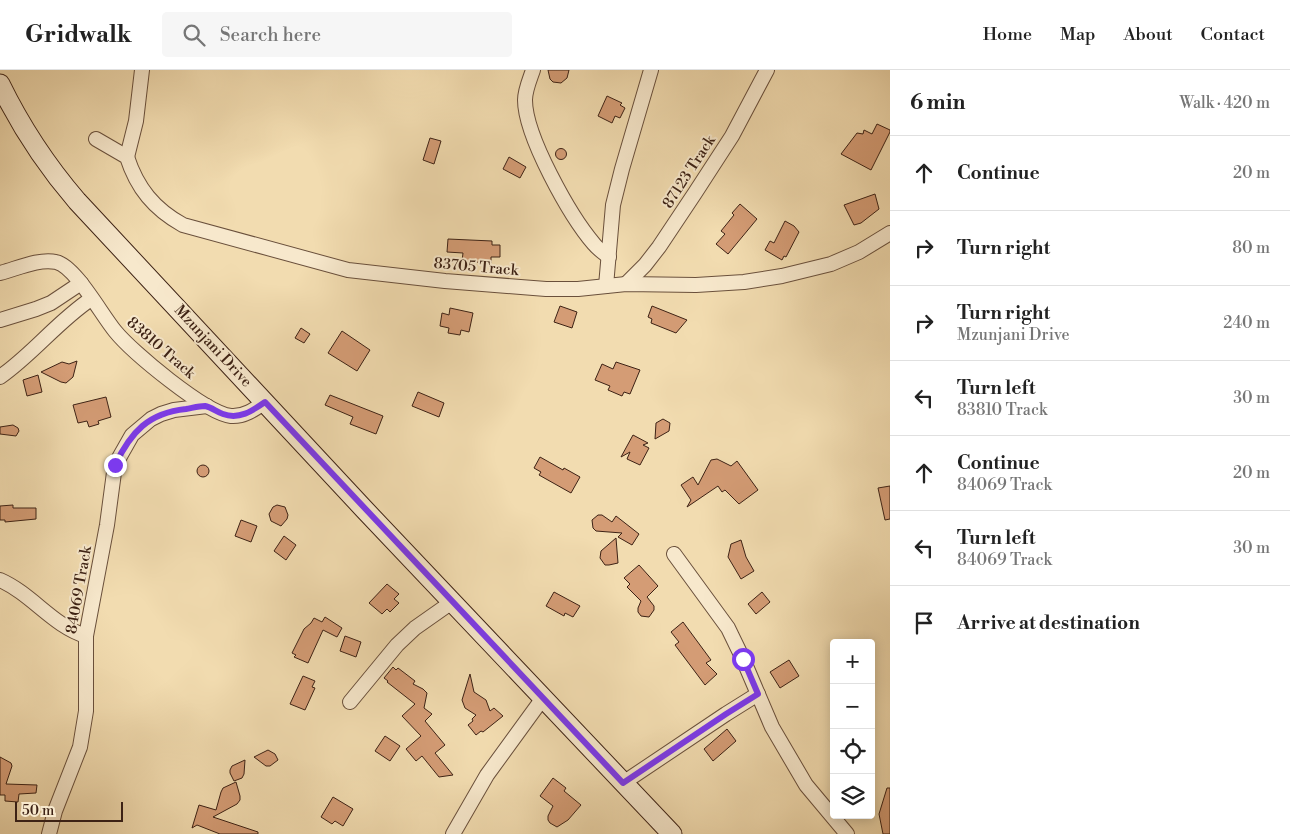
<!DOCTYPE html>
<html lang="en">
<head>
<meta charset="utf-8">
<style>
	:root { --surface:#fff; --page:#f6f6f6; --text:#222; --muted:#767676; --line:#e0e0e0 }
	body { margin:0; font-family:"Libre Bodoni",serif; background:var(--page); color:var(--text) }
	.controls { position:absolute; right:15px; bottom:15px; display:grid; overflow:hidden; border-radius:5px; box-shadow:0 2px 12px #0003 }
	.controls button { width:45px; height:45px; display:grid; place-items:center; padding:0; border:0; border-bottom:1px solid var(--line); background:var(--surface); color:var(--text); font:25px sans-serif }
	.scale { position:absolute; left:15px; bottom:12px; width:108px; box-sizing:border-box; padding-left:5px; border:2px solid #3d2215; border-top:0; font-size:14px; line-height:18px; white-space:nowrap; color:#3d2215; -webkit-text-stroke:4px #f7e8cc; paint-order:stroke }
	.stop { position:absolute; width:15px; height:15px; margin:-11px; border:4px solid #7c3aed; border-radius:50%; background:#fff }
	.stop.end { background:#7c3aed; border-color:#fff; box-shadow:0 1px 5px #0008 }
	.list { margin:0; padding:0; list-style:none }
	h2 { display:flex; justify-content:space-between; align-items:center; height:65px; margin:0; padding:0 20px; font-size:21px }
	h2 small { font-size:16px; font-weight:400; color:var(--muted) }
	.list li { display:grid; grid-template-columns:32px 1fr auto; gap:15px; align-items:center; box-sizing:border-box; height:75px; padding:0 20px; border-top:1px solid var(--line) }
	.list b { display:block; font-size:19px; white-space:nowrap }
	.list p { margin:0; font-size:16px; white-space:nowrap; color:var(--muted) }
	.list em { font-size:16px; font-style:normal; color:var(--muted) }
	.icon { flex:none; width:28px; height:28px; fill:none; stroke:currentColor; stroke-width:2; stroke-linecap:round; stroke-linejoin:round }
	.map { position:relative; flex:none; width:890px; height:764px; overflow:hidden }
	header { display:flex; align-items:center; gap:30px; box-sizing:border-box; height:70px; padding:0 25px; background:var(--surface); border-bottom:1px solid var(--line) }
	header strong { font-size:24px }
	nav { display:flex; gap:28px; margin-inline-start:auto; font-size:18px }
	.search { width:350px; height:45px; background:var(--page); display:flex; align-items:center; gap:12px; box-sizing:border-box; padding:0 18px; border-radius:5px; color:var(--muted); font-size:19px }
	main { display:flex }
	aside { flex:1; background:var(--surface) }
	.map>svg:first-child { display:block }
</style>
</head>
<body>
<header>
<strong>Gridwalk</strong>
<div class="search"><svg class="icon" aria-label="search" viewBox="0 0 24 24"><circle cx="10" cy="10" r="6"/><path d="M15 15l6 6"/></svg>Search here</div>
<nav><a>Home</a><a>Map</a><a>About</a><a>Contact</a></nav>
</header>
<main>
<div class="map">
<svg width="890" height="764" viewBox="0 0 890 764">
	<rect width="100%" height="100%" fill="#f2dcb0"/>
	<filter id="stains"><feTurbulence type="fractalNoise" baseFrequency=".004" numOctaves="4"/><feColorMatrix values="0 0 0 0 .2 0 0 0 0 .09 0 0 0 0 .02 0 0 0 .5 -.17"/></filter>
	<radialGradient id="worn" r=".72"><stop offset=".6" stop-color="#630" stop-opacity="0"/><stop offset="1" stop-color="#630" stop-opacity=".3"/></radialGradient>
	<!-- building -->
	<g fill="#d49c75" stroke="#3d2215">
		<path d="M548,0H569L567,8L561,13L553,12L550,9Z"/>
		<path d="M607,26L622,33L620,35L625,38L620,48L615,46L612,53L598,46Z"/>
		<path d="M877,54L890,60V62L871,100L841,84L857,63L863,64L864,60L872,64Z"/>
		<path d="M430,68L441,71L434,94L423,90Z"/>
		<circle cx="561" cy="84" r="5.5"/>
		<path d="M509,87L526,97L520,108L503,99Z"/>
		<path d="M875,124L879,139L861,153L854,155L844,135Z"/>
		<path d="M740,134L757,149L728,184L716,174L725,164L721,161L734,145L732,143Z"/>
		<path d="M785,151L794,156L799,162L786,187L784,186L782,190L765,180L770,171L774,173Z"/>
		<path d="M448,169L492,171V175H500V187H491V193L462,191L463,183L447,182Z"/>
		<path d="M560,236L577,242L572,258L554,252Z"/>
		<path d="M652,236L687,250L676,263L651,253L652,249L648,247Z"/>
		<path d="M450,238L473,243L469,262L461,260L460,265L448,263L449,258L440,256L442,243L449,245Z"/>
		<path d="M301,258L310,264L304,273L295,268Z"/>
		<path d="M342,261L370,280L357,301L328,283Z"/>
		<path d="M77,291L73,307L66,313L61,312L41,302L62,292L69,294Z"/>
		<path d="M616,292L640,300L630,324L624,322L622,326L608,320L610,316L595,310L602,294L613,299Z"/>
		<path d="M38,305L42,322L27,326L23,310Z"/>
		<path d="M418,322L444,333L439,347L412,336Z"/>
		<path d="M330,325L383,346L376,364L350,354L353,347L325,335Z"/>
		<path d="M106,327L111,347L98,351L99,354L89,357L87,351L78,353L73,335Z"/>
		<path d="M663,349L670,353L669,361L655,369L656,353Z"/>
		<path d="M13,355L18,358L19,361L16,366L0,364V357Z"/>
		<path d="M633,365L648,373L643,375L649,378L640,395L627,389L630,382L621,387Z"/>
		<path d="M540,387L563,400L564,398L580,407L571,423L539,405L541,402L534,398Z"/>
		<path d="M717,389L731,396L737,391L758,420L739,434L725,420L722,422L718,416L687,437L691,430L681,415L693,407L698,415L711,390Z"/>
		<circle cx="203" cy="401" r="6"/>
		<path d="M890,416V449L885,450L878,418Z"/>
		<path d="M13,435V438H36V449L5,452V450H0V436Z"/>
		<path d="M277,435L285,437L288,445L287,449L281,456L271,451L269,444L273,437Z"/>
		<path d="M598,445H602L612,452L616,446L639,464L632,475L618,467L622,463L596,461L593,458L592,450Z"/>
		<path d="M241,450L257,456L251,472L235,466Z"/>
		<path d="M284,466L296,475L286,490L274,481Z"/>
		<path d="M616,468L618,493L609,495H605L600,488L601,481Z"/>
		<path d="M741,470L746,487L754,501L741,509L728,487L731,474Z"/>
		<path d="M639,495L658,516L647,527L654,536V540L649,547L641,546L638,542V538L641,531L627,517L630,514L624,508Z"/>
		<path d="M387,514L399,524L394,529L399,533L390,542L387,539L382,544L369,533Z"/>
		<path d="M554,522L580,536L573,547L565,543L564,546L546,536Z"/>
		<path d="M762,522L770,532L756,544L748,534Z"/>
		<path d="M325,547L342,558L337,567L323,560L308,593L294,587L296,585L292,583L304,559L311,553L314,548L322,552Z"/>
		<path d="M683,552L711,590L706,593L717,604L705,615L675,575L679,572L671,562Z"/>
		<path d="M345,566L361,572L356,587L340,581Z"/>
		<path d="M789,590L799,606L780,618L770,602Z"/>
		<path d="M393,597L396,600L398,598L415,611L413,614L423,619L427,623L424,638L432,644L425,651L445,675L435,683L453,705L439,707L422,686L416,691L406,679L421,666L402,646L415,634L387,612L388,611L384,608Z"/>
		<path d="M470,604L474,622L486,630L490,641L494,638L503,646L483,662L481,661L476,665L468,655L473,651L472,649L476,645L465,638L462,630Z"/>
		<path d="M303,606L315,611L312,617L315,618L305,640L290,634Z"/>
		<path d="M727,659L736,671L713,691L704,679Z"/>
		<path d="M385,666L400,676L390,691L375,681Z"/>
		<path d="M268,680L275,684L278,690L270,696H266L254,687Z"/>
		<path d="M0,687L11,693L12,696L6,714L37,715L36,723L19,724L18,732L5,731V725H0Z"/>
		<path d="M245,690L244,704L242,708L234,711L230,703V700L232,696Z"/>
		<path d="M553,708L566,718L564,721L581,735L568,750L557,757L550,753L548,750V746L553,736L540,726Z"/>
		<path d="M236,712L240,726V730L237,734L213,747L258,762V764H220L197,755L192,758L199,735L216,740L221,722L223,718Z"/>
		<path d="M887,718H890V764H883L879,744Z"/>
		<path d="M333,727L353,739L343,756L335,751L332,754L321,747Z"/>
	</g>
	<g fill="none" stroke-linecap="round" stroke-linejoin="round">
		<defs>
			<g id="minor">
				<path d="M533,0C530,9 525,20 525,30C525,66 570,146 594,174C598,179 604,183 609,187"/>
				<path d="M96,69L127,87C137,118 154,139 183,155L348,200L445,211L546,219H578L626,214L696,215L744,212L782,206L831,194L859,182L890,163"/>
				<path d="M127,87L136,51L142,0"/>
				<path d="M0,203C16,199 39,188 56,192C75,196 101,244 115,261C132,282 205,343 231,346C244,347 255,339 265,332"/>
				<path d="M626,214L645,195L659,177L695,123L732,66L767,0"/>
				<path d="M606,216L613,135L622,99L651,0"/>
				<path d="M0,250L36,239L51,233L81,213"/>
				<path d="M0,307C33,284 58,251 91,229"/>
				<path d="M674,484L728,558L743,589L772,657L806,715L847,764"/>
				<path d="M0,510C32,524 53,556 86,566"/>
				<path d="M350,632L397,575L415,558L452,532"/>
				<path d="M623,713L726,644L758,624"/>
				<path d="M49,764L55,741L80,677L86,641V566L107,455L115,395L132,365L151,349L161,344L174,340L207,336"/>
				<path d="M453,764L487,705L543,628"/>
			</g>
			<path id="secondary" d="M0,14C21,57 46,95 77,131L363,438L672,764"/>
		</defs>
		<!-- minor casing -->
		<use href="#minor" stroke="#6a503c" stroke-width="16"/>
		<!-- secondary casing -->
		<use href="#secondary" stroke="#3d2215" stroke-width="21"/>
		<!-- minor -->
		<use href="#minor" stroke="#f7e8cc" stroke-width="14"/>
		<!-- secondary -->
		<use href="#secondary" stroke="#f7e8cc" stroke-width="19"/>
	</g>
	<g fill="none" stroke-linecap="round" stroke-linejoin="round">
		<!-- route -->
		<path stroke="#7c3aed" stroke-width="6" d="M115,395C131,362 148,343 186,339C192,338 199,336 205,336C211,337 217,342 223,344C239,350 252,341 265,332L623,713L726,644L758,624L743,589"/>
	</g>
	<g text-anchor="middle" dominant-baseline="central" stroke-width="4" stroke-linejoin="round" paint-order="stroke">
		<!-- street labels -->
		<g font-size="15" fill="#3d2215" stroke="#f7e8cc">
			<text transform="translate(689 102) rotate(-57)">87123 Track</text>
			<text transform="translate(476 197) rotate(5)">83705 Track</text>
			<text transform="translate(213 276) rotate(47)">Mzunjani Drive</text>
			<text transform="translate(161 278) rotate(41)">83810 Track</text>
			<text transform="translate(79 520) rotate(-80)">84069 Track</text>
		</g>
	</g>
	<rect width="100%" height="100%" filter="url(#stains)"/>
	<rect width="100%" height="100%" fill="url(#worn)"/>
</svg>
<div class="controls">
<button>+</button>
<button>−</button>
<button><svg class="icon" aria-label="locate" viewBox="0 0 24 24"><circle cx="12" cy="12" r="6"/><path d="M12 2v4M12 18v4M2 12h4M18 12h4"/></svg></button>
<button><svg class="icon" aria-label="layers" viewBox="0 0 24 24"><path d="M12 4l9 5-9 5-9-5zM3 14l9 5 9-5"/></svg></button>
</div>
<div class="scale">50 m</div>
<div class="stop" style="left:743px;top:589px"></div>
<div class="stop end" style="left:115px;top:395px"></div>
</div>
<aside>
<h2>6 min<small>Walk · 420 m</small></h2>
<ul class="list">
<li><svg class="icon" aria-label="ahead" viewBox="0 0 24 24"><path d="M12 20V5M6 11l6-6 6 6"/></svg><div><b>Continue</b></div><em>20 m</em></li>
<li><svg class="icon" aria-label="right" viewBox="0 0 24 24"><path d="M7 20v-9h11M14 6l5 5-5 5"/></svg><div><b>Turn right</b></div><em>80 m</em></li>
<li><svg class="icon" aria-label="right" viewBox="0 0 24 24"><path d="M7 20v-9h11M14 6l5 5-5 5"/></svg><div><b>Turn right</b><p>Mzunjani Drive</p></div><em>240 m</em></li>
<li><svg class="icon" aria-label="left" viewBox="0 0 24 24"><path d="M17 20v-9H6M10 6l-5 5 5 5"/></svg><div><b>Turn left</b><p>83810 Track</p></div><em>30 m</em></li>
<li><svg class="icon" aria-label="ahead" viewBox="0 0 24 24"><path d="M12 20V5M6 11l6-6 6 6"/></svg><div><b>Continue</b><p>84069 Track</p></div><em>20 m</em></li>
<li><svg class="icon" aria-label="left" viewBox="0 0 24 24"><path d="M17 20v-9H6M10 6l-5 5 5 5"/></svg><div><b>Turn left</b><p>84069 Track</p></div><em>30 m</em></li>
<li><svg class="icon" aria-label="arrive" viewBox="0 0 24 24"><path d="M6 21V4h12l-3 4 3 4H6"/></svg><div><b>Arrive at destination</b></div></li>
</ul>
</aside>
</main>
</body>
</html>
